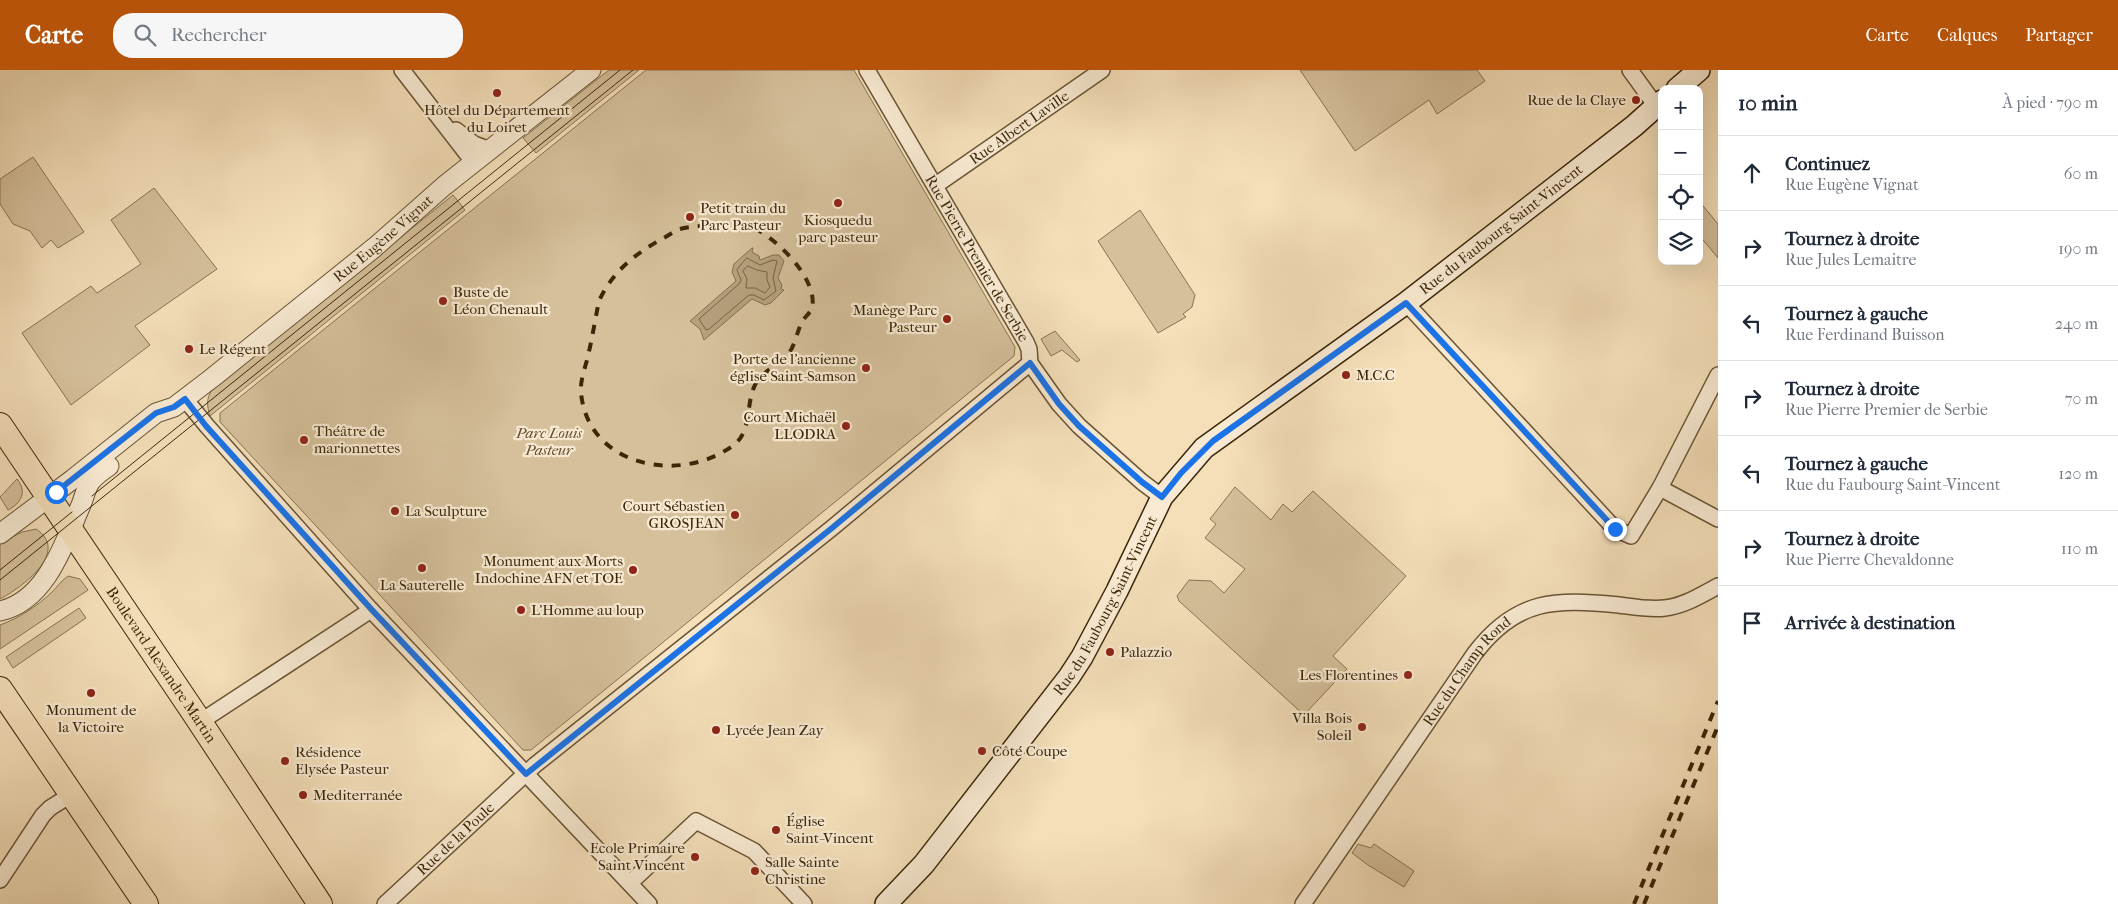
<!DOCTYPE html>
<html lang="fr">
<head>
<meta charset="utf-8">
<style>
	:root { --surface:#fff; --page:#f6f6f7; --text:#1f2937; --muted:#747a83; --line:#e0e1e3; --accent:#b45309 }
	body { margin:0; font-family:"IM FELL French Canon",serif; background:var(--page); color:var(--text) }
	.controls { position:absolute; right:15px; top:15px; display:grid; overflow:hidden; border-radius:10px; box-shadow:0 5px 20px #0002 }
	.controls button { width:45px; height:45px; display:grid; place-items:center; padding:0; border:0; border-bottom:1px solid var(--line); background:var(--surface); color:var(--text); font:25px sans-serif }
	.stop { position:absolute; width:15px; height:15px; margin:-11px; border:4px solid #1a73e8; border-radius:50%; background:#fff }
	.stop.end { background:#1a73e8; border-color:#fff; box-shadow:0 1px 5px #0008 }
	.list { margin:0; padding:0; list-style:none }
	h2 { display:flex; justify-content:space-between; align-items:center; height:65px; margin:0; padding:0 20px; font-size:21px }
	h2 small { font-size:16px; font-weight:400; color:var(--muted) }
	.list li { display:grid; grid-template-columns:32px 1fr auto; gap:15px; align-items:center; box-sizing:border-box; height:75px; padding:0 20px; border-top:1px solid var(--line) }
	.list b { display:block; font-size:19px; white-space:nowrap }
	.list p { margin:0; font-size:16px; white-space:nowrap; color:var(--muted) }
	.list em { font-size:16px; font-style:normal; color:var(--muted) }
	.icon { flex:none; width:28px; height:28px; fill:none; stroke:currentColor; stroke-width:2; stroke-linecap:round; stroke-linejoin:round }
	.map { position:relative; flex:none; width:1718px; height:834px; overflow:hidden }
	header { display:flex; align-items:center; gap:30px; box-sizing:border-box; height:70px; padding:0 25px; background:var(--accent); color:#fff }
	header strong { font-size:24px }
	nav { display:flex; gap:28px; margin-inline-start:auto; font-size:18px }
	.search { width:350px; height:45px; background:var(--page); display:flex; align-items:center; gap:12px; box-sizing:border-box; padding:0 18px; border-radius:20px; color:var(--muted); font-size:19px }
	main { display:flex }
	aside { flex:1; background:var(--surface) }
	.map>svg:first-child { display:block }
</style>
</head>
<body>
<header>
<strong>Carte</strong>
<div class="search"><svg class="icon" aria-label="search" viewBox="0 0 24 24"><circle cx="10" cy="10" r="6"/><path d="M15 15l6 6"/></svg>Rechercher</div>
<nav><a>Carte</a><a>Calques</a><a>Partager</a></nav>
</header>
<main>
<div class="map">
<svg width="1718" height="834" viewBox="0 0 1718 834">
	<rect width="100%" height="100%" fill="#f4dfb9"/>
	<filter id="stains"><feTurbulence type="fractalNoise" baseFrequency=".004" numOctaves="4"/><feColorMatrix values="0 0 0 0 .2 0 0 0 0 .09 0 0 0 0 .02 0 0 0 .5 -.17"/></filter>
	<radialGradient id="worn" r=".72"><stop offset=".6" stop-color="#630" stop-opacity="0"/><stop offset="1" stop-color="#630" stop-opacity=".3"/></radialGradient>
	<!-- green -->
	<g fill="#d5c09b" stroke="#887352">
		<path d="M609,0H639L536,83L523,68Z"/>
		<path d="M646,0H854L1015,277L1014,286L531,680H523L220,352V343Z"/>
		<path d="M1300,0H1477L1485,11L1437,44L1429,30L1355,81Z"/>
		<path d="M33,87L84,162L58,178L51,170L42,178L30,161L13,154L0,134V109Z"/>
		<path d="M154,118L217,199L135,256L150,275L71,335L22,263L91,216L97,223L141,194L111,150Z"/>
		<path d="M453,125L465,140L210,346C207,337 206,328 212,320Z"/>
		<path d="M1699,131L1718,154V188L1699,165Z"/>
		<path d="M1140,140L1195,225L1192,237L1183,244L1186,247L1158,263L1098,171Z"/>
		<path d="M1055,261L1080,290L1077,292L1062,280L1051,286L1041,269Z"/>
		<path d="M17,409C27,421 22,433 8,440L0,427Z"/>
		<path d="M1235,417L1271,450L1283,434L1292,442L1313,421L1406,506L1333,586L1347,599L1304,645L1179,531L1177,526L1189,510L1211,511L1224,523L1245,499L1205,468L1216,454L1210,449Z"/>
		<path d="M36,459C71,482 21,518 0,529V473L22,462Z"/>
		<path d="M68,506L80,509L88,520L0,579V555C19,548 36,537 51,523C57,517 61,511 68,506Z"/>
		<path d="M79,538L86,548L13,598L6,587Z"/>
		<path d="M1358,774L1371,778L1374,774L1414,801L1404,817L1368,795L1352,783Z"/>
	</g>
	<!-- water -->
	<path fill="#b5a07d" stroke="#856f4e" d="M752,178H753L752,182L759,186L760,190L773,185H779L784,191L778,208L782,215L781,219L784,220L771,233L765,235L752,229L704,270L700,259L690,251L736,211L732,202L734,194Z"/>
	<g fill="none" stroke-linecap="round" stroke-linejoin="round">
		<!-- shore -->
		<g stroke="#786342" stroke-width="1">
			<path d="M747,188L760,195L773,190L777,191L773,208L776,221L764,230L754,225H749L709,259L706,260L699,249L739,214L741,210L737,200Z"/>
			<path d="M748,196L757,200L767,202V210L770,217L765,223L755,218H746L747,209L743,201Z"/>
		</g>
		<defs>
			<g id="minor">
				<path d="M402,0L474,93"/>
				<path id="s1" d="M867,0L1026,272L1029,279L1030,293L1059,334L1079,356L1142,412L1162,427"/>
				<path d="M1630,0L1656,36"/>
				<path d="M456,60L474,74L490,80"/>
				<path id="s2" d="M936,115L1102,0"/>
				<path d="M1406,233L1615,459L1631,466L1660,418L1718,305"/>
				<path d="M185,329L207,356L371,540L649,834"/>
				<path d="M1660,418L1718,449"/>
				<path d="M200,652L371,540"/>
				<path d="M0,810L43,745L50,738L72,724"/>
				<path d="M630,813L696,751L754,781L804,834"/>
				<path id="s3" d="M385,834L535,695L832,458L1030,293"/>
				<path id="s4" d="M1303,834L1475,583C1517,528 1556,529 1619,535C1634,537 1650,540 1665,538C1684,536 1701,525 1718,516"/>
			</g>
			<g id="tertiary">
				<path id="s5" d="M0,464L73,409L156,343L174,337L212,308L375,177L444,116L591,0"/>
				<path d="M0,541C46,531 64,474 81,435C84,428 86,417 91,411C96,405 103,400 109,396"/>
			</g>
			<g id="secondary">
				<path d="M1677,19L1699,0"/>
				<path id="s6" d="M886,834L924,794L1069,607L1082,587L1117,521L1162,427L1204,378L1406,233L1634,56L1662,31"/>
			</g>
			<g id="primary">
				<path id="s7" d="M0,355L194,643L320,834"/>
				<path d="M0,619L146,834"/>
			</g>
		</defs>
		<!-- minor casing -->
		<use href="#minor" stroke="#6a5434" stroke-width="18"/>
		<!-- tertiary casing -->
		<use href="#tertiary" stroke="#6a5434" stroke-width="21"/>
		<!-- secondary casing -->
		<use href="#secondary" stroke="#3c2608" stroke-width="24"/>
		<!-- primary casing -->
		<use href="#primary" stroke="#3c2608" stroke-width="26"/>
		<!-- minor -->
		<use href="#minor" stroke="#f8ead2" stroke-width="15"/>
		<!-- tertiary -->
		<use href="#tertiary" stroke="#f8ead2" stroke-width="19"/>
		<!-- secondary -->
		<use href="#secondary" stroke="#f8ead2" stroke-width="21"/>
		<!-- primary -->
		<use href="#primary" stroke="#f4dfb9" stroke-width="24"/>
		<!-- tram -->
		<g stroke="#3c2608" stroke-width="1">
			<path d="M92,426L620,0"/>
			<path d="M0,500L72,442"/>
			<path d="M0,510L633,0"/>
		</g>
		<!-- rail -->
		<g stroke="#3c2608" stroke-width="4" stroke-dasharray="9 9" stroke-linecap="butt">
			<path d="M719,155C728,155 740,153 749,156C774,165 819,209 812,238C810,243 806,246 803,250C798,259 796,270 792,278C785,293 762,300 755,315C745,335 753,363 731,377C678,414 588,396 581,323C580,312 584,301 587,290C592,270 595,250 599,231C612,202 636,183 662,169C668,166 674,161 680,159C691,156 707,156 719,155Z"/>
			<path d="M1634,834L1718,631"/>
			<path d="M1644,834L1718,656"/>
		</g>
	</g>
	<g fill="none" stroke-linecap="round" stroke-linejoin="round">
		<!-- route -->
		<path stroke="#1a73e8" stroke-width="6" d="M56,422L156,343L174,337L185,329L206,356L372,540L526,704L832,458L1030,293L1059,334L1079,356L1142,412L1162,427L1181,403L1213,371L1406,233L1615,459"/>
	</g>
	<!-- markers -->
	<g fill="#8f2418" stroke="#f8ead2" stroke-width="2">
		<circle cx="497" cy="23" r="5"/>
		<circle cx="1636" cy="30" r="5"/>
		<circle cx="838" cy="133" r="5"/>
		<circle cx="690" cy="147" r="5"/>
		<circle cx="443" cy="231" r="5"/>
		<circle cx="947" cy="249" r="5"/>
		<circle cx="189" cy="279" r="5"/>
		<circle cx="866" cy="298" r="5"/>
		<circle cx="1346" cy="305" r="5"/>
		<circle cx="846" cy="356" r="5"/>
		<circle cx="304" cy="370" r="5"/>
		<circle cx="395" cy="441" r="5"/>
		<circle cx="735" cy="445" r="5"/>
		<circle cx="422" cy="498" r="5"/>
		<circle cx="633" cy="500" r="5"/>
		<circle cx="521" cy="540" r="5"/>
		<circle cx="1110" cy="582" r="5"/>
		<circle cx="1408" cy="605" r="5"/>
		<circle cx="91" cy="623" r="5"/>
		<circle cx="1362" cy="657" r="5"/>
		<circle cx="716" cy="660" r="5"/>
		<circle cx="982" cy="681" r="5"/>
		<circle cx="285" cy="691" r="5"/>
		<circle cx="303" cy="725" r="5"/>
		<circle cx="776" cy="760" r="5"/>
		<circle cx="695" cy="787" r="5"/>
		<circle cx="755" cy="801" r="5"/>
	</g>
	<g text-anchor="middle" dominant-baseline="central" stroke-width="4.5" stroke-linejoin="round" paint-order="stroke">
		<!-- poi labels -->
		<g font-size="15" fill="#3c2608" stroke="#f8ead2" text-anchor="start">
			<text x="1626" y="30" text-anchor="end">Rue de la Claye</text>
			<text x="497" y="40" text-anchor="middle">Hôtel du Département<tspan x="497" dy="17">du Loiret</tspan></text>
			<text x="700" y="138">Petit train du<tspan x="700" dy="17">Parc Pasteur</tspan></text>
			<text x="838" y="150" text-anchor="middle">Kiosquedu<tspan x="838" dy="17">parc pasteur</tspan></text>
			<text x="453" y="222">Buste de<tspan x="453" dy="17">Léon Chenault</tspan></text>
			<text x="937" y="240" text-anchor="end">Manège Parc<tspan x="937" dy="17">Pasteur</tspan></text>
			<text x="199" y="279">Le Régent</text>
			<text x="856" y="289" text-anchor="end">Porte de l'ancienne<tspan x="856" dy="17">église Saint-Samson</tspan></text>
			<text x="1356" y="305">M.C.C</text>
			<text x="836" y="347" text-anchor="end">Court Michaël<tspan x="836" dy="17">LLODRA</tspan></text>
			<text x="314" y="361">Théâtre de<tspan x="314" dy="17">marionnettes</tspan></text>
			<text x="725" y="436" text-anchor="end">Court Sébastien<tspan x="725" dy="17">GROSJEAN</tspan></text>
			<text x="405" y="441">La Sculpture</text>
			<text x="623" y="491" text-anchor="end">Monument aux Morts<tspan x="623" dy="17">Indochine AFN et TOE</tspan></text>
			<text x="422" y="515" text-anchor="middle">La Sauterelle</text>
			<text x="531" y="540">L'Homme au loup</text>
			<text x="1120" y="582">Palazzio</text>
			<text x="1398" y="605" text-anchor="end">Les Florentines</text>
			<text x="91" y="640" text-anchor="middle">Monument de<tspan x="91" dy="17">la Victoire</tspan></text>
			<text x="1352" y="648" text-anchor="end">Villa Bois<tspan x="1352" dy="17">Soleil</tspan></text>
			<text x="726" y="660">Lycée Jean Zay</text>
			<text x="992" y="681">Côté Coupe</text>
			<text x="295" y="682">Résidence<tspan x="295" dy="17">Elysée Pasteur</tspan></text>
			<text x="313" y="725">Mediterranée</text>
			<text x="786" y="751">Église<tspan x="786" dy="17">Saint-Vincent</tspan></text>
			<text x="685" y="778" text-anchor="end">Ecole Primaire<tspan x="685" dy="17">Saint Vincent</tspan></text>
			<text x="765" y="792">Salle Sainte<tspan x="765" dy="17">Christine</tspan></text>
		</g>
		<!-- street labels -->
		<g font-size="15" fill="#3c2608" stroke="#f8ead2">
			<text stroke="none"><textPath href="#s2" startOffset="101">Rue Albert Laville</textPath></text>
			<text stroke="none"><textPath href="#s6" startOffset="928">Rue du Faubourg Saint-Vincent</textPath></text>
			<text stroke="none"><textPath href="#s5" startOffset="485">Rue Eugène Vignat</textPath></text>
			<text stroke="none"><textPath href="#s1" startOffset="218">Rue Pierre Premier de Serbie</textPath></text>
			<text stroke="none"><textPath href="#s6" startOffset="372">Rue du Faubourg Saint-Vincent</textPath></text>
			<text stroke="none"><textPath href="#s7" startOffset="289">Boulevard Alexandre Martin</textPath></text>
			<text stroke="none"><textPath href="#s4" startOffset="285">Rue du Champ Rond</textPath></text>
			<text stroke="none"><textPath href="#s3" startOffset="96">Rue de la Poule</textPath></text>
		</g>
		<!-- park labels -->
		<g font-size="15" font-style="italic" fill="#624c2d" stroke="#f8ead2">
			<text x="549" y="363">Parc Louis<tspan x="549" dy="17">Pasteur</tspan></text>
		</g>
	</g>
	<rect width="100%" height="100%" filter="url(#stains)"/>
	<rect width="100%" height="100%" fill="url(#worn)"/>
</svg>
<div class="controls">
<button>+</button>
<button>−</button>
<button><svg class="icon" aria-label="locate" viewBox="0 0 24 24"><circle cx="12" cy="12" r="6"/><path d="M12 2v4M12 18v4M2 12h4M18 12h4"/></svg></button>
<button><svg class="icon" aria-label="layers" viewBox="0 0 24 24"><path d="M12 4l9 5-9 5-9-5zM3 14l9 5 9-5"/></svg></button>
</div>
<div class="stop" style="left:56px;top:422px"></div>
<div class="stop end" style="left:1615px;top:459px"></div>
</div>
<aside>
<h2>10 min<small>À pied · 790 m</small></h2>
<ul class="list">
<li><svg class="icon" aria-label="ahead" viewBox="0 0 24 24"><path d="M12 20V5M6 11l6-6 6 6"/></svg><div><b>Continuez</b><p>Rue Eugène Vignat</p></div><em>60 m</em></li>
<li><svg class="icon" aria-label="right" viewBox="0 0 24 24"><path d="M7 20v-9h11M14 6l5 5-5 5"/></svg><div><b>Tournez à droite</b><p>Rue Jules Lemaitre</p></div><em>190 m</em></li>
<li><svg class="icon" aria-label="left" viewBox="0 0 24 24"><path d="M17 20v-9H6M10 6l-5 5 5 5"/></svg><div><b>Tournez à gauche</b><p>Rue Ferdinand Buisson</p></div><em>240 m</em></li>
<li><svg class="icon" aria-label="right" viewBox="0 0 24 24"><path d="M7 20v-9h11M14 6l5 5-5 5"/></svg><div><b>Tournez à droite</b><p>Rue Pierre Premier de Serbie</p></div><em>70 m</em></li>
<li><svg class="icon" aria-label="left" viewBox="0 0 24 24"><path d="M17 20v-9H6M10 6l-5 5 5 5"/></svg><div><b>Tournez à gauche</b><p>Rue du Faubourg Saint-Vincent</p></div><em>120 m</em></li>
<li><svg class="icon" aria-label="right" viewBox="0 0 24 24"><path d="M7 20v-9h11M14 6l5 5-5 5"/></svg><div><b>Tournez à droite</b><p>Rue Pierre Chevaldonne</p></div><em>110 m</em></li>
<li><svg class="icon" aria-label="arrive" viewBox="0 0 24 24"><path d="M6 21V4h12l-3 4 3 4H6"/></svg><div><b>Arrivée à destination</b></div></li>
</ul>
</aside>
</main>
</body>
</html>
